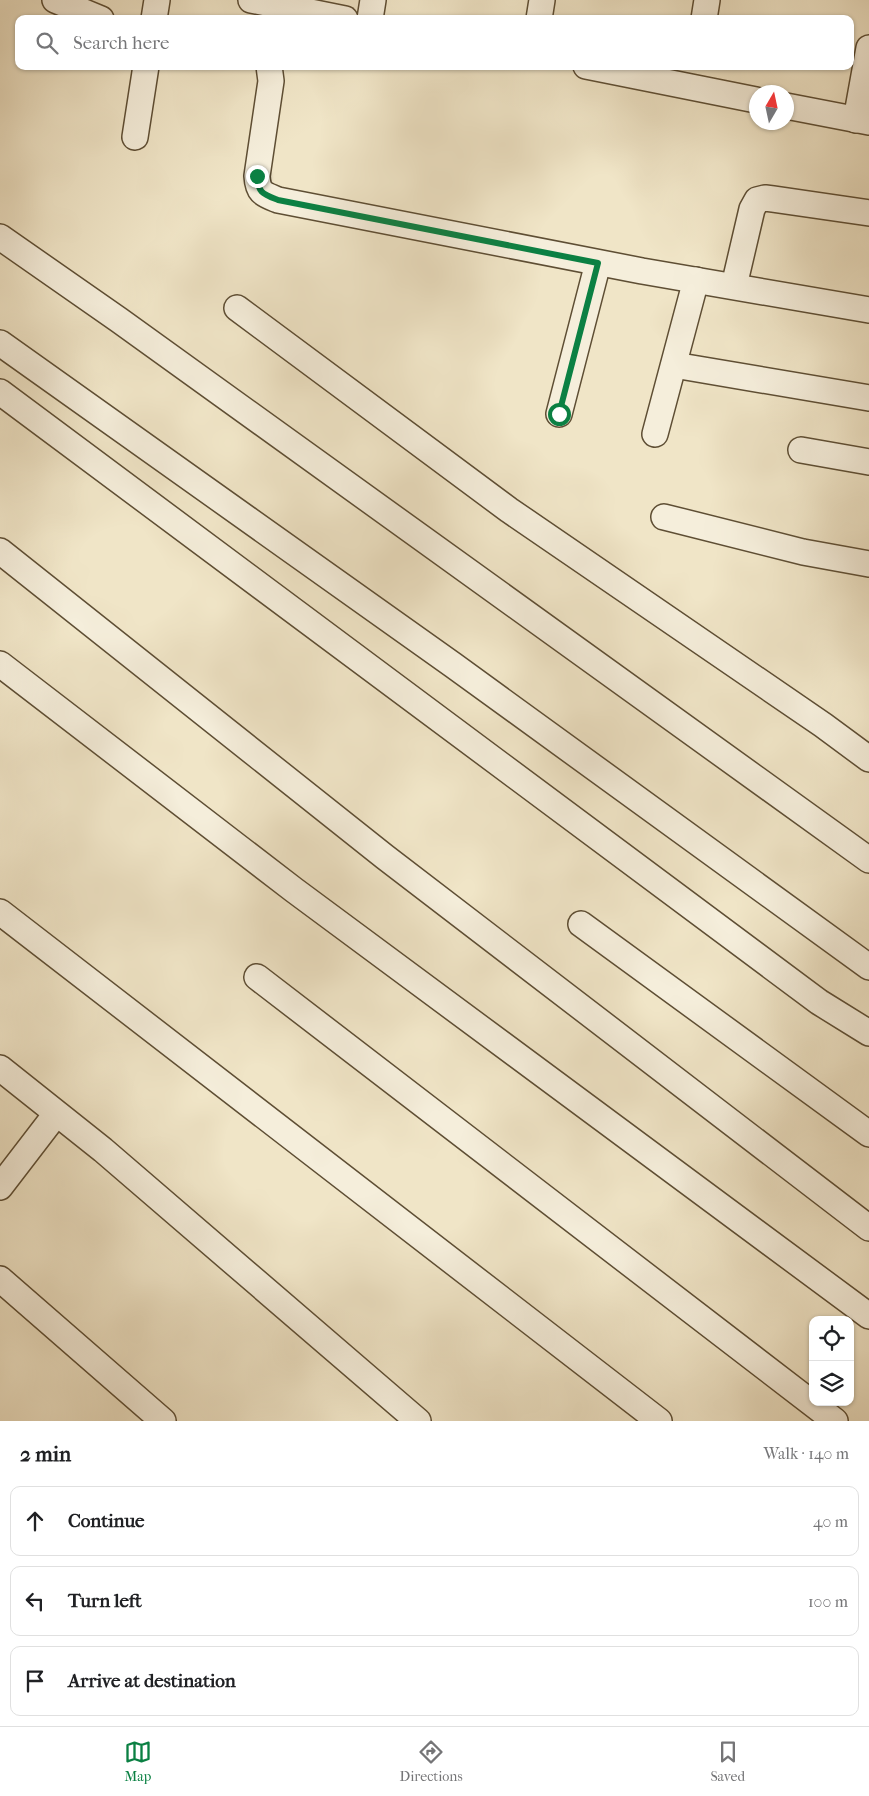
<!DOCTYPE html>
<html lang="en">
<head>
<meta charset="utf-8">
<style>
	:root { --surface:#fff; --page:#f2f2f2; --text:#202124; --muted:#757577; --line:#e0e0e0; --accent:#0b8043 }
	body { margin:0; font-family:"IM FELL French Canon",serif; background:var(--page); color:var(--text) }
	.controls { position:absolute; right:15px; bottom:15px; display:grid; overflow:hidden; border-radius:10px; box-shadow:0 1px 4px #0004 }
	.controls button { width:45px; height:45px; display:grid; place-items:center; padding:0; border:0; border-bottom:1px solid var(--line); background:var(--surface); color:var(--text); font:25px sans-serif }
	.compass { position:absolute; left:749px; top:85px; width:45px; height:45px; border-radius:50%; background:var(--surface); box-shadow:0 1px 4px #0004; rotate:9deg }
	.stop { position:absolute; width:15px; height:15px; margin:-11px; border:4px solid #0b8043; border-radius:50%; background:#fff }
	.stop.end { background:#0b8043; border-color:#fff; box-shadow:0 1px 5px #0008 }
	.list { margin:0; padding:0; list-style:none }
	h2 { display:flex; justify-content:space-between; align-items:center; height:65px; margin:0; padding:0 20px; font-size:21px }
	h2 small { font-size:16px; font-weight:400; color:var(--muted) }
	.list li { display:grid; grid-template-columns:32px 1fr auto; gap:15px; align-items:center; box-sizing:border-box; height:70px; margin:0 10px 10px; padding:0 10px; border:1px solid var(--line); border-radius:10px }
	.list b { display:block; font-size:19px; white-space:nowrap }
	.list em { font-size:16px; font-style:normal; color:var(--muted) }
	.icon { flex:none; width:28px; height:28px; fill:none; stroke:currentColor; stroke-width:2; stroke-linecap:round; stroke-linejoin:round }
	.map { position:relative; flex:none; width:869px; height:1421px; overflow:hidden }
	.search { position:absolute; background:var(--surface); box-shadow:0 1px 4px #0004; left:15px; right:15px; top:15px; height:55px; display:flex; align-items:center; gap:12px; box-sizing:border-box; padding:0 18px; border-radius:10px; color:var(--muted); font-size:19px }
	.sheet { height:305px; background:var(--surface) }
	nav { display:flex; justify-content:space-around; align-items:center; box-sizing:border-box; height:70px; border-top:1px solid var(--line); background:var(--surface); font-size:14px; color:var(--muted) }
	nav a { display:grid; justify-items:center; gap:2px }
	nav .on { color:var(--accent) }
	.map>svg:first-child { display:block }
</style>
</head>
<body>
<div class="map">
<svg width="869" height="1421" viewBox="0 0 869 1421">
	<rect width="100%" height="100%" fill="#f0e5c7"/>
	<filter id="stains"><feTurbulence type="fractalNoise" baseFrequency=".004" numOctaves="4"/><feColorMatrix values="0 0 0 0 .2 0 0 0 0 .09 0 0 0 0 .02 0 0 0 .5 -.17"/></filter>
	<radialGradient id="worn" r=".72"><stop offset=".6" stop-color="#630" stop-opacity="0"/><stop offset="1" stop-color="#630" stop-opacity=".3"/></radialGradient>
	<g fill="none" stroke-linecap="round" stroke-linejoin="round">
		<defs>
			<g id="minor">
				<path d="M55,0L101,19"/>
				<path d="M251,0L345,19"/>
				<path d="M154,19L157,0"/>
				<path d="M370,19L373,0"/>
				<path d="M539,19L542,0"/>
				<path d="M704,19L707,0"/>
				<path d="M269,66L271,81L257,176C258,193 263,194 278,200L642,271L869,310"/>
				<path d="M586,66L756,100"/>
				<path d="M786,106L869,122"/>
				<path d="M856,120L869,48"/>
				<path d="M135,137L146,66"/>
				<path d="M0,237L119,320L869,860"/>
				<path d="M734,286L752,209L757,200L765,198L773,199L869,213"/>
				<path d="M237,308L509,510L823,725L869,759"/>
				<path d="M0,343L453,665L869,967"/>
				<path d="M674,365L869,398"/>
				<path d="M0,392L819,1002L869,1033"/>
				<path d="M559,414L598,263"/>
				<path d="M655,434L696,280"/>
				<path d="M801,450L869,462"/>
				<path d="M664,517L803,552L869,564"/>
				<path d="M0,551L385,857L869,1228"/>
				<path d="M0,664L294,890L869,1316"/>
				<path d="M0,912L659,1421"/>
				<path d="M581,924L869,1134"/>
				<path d="M257,977L835,1421"/>
				<path d="M0,1068L103,1150L418,1421"/>
				<path d="M0,1187L56,1114"/>
				<path d="M0,1279L163,1421"/>
			</g>
		</defs>
		<!-- minor casing -->
		<use href="#minor" stroke="#5e4e34" stroke-width="28"/>
		<!-- minor -->
		<use href="#minor" stroke="#f5eedb" stroke-width="25"/>
	</g>
	<g fill="none" stroke-linecap="round" stroke-linejoin="round">
		<!-- route -->
		<path stroke="#0b8043" stroke-width="6" d="M257,176C258,193 263,194 278,200L598,263L559,414"/>
	</g>
	<rect width="100%" height="100%" filter="url(#stains)"/>
	<rect width="100%" height="100%" fill="url(#worn)"/>
</svg>
<div class="controls">
<button><svg class="icon" aria-label="locate" viewBox="0 0 24 24"><circle cx="12" cy="12" r="6"/><path d="M12 2v4M12 18v4M2 12h4M18 12h4"/></svg></button>
<button><svg class="icon" aria-label="layers" viewBox="0 0 24 24"><path d="M12 4l9 5-9 5-9-5zM3 14l9 5 9-5"/></svg></button>
</div>
<svg class="compass" viewBox="-18 -18 36 36"><path d="M0-13l5 13h-10z" fill="#e53935"/><path d="M0 13l5-13h-10z" fill="#757577"/></svg>
<div class="stop" style="left:559px;top:414px"></div>
<div class="stop end" style="left:257px;top:176px"></div>
<div class="search"><svg class="icon" aria-label="search" viewBox="0 0 24 24"><circle cx="10" cy="10" r="6"/><path d="M15 15l6 6"/></svg>Search here</div>
</div>
<section class="sheet">
<h2>2 min<small>Walk · 140 m</small></h2>
<ul class="list">
<li><svg class="icon" aria-label="ahead" viewBox="0 0 24 24"><path d="M12 20V5M6 11l6-6 6 6"/></svg><div><b>Continue</b></div><em>40 m</em></li>
<li><svg class="icon" aria-label="left" viewBox="0 0 24 24"><path d="M17 20v-9H6M10 6l-5 5 5 5"/></svg><div><b>Turn left</b></div><em>100 m</em></li>
<li><svg class="icon" aria-label="arrive" viewBox="0 0 24 24"><path d="M6 21V4h12l-3 4 3 4H6"/></svg><div><b>Arrive at destination</b></div></li>
</ul>
</section>
<nav>
<a class="on"><svg class="icon" aria-label="map" viewBox="0 0 24 24"><path d="M3 6l6-2 6 2 6-2v14l-6 2-6-2-6 2zM9 4v14M15 6v14"/></svg>Map</a>
<a><svg class="icon" aria-label="directions" viewBox="0 0 24 24"><path d="M12 3l9 9-9 9-9-9zM9 14v-3h6M13 9l2 2-2 2"/></svg>Directions</a>
<a><svg class="icon" aria-label="saved" viewBox="0 0 24 24"><path d="M7 4h10v16l-5-4-5 4z"/></svg>Saved</a>
</nav>
</body>
</html>
